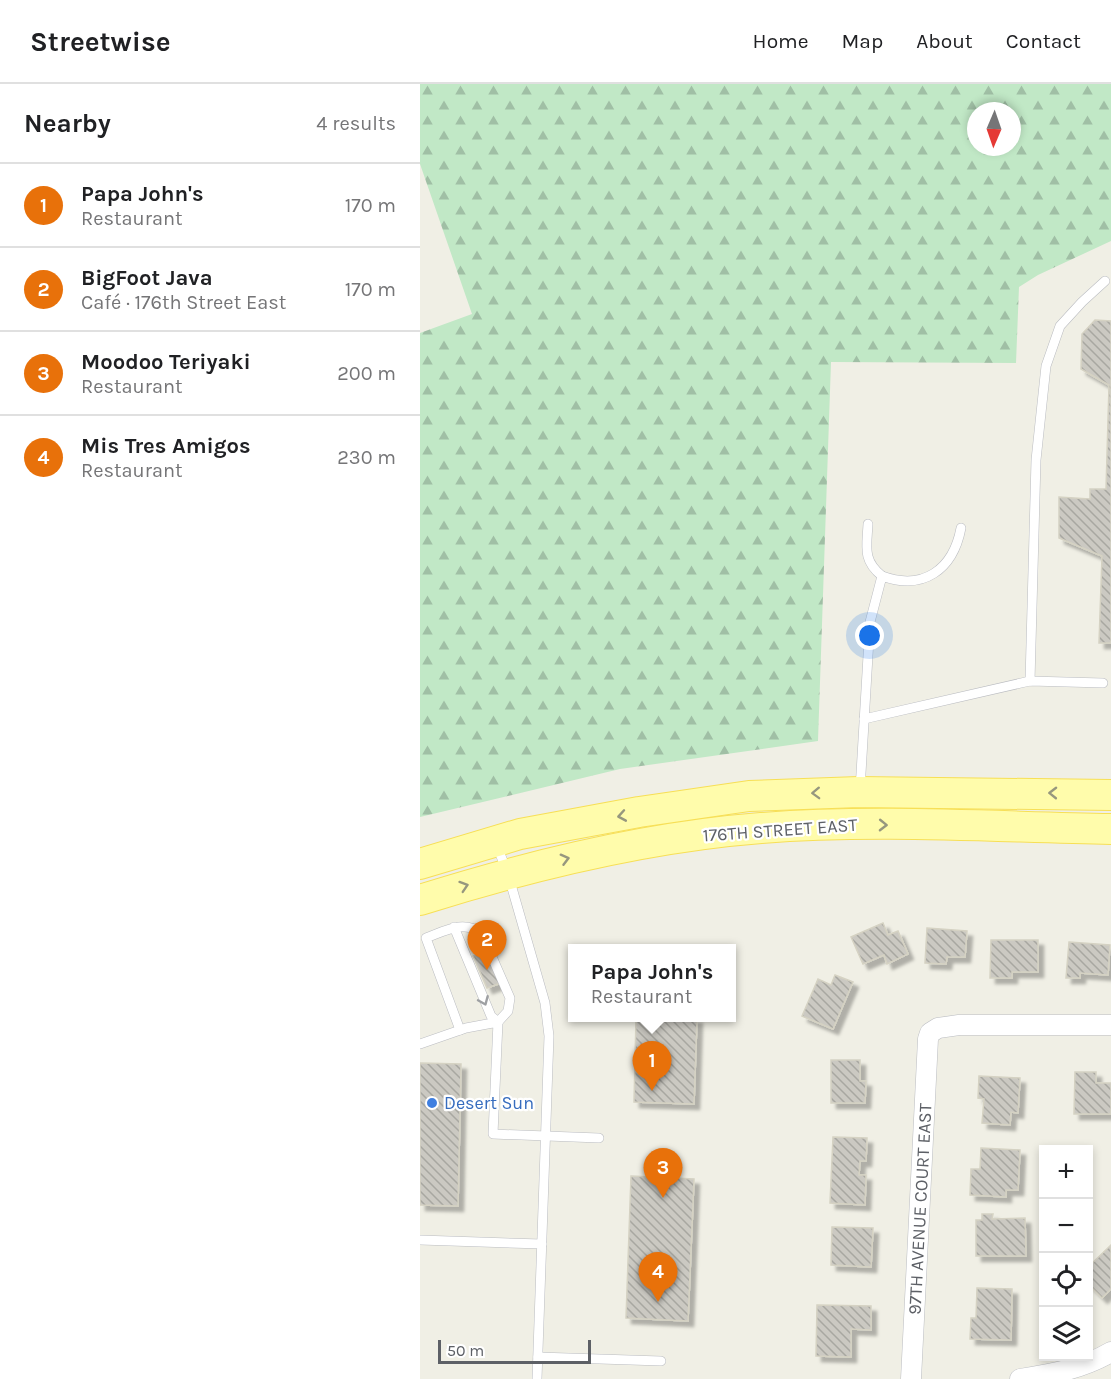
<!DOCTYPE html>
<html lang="en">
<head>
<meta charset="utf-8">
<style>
	:root { --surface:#fff; --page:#f2f2f2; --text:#202124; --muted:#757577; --line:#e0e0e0; --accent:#0f766e }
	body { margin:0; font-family:Karla,sans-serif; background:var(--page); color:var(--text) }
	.controls { position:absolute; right:18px; bottom:18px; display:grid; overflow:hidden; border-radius:0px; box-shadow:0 3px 9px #0003 }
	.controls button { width:54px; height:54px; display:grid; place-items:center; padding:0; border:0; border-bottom:2px solid var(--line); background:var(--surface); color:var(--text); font:30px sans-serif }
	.compass { position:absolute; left:547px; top:18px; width:54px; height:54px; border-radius:50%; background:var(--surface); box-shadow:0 3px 9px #0003; rotate:182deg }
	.scale { position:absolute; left:18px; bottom:15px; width:153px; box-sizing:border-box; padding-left:6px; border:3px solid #5d6066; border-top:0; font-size:16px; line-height:21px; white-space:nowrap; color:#5d6066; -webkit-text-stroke:4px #fff; paint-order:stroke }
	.you { position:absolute; left:450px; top:552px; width:21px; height:21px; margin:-15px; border:4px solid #fff; border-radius:50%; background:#1a73e8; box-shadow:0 0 0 9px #1a73e833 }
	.badge { display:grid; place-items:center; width:39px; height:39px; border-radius:50%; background:var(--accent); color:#fff; font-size:20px; font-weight:700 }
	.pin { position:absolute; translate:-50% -50px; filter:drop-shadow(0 2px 3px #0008) }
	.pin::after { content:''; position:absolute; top:32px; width:21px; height:18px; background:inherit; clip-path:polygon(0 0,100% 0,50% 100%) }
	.popup { position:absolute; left:148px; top:860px; width:168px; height:78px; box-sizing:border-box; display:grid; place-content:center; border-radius:0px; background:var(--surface); filter:drop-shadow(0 2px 4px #0005); font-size:20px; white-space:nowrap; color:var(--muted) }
	.popup b { font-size:22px; color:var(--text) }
	.popup::after { content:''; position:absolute; left:50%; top:100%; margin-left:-12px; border:12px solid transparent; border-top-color:var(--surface) }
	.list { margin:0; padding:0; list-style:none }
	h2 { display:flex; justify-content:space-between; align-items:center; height:78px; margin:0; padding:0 24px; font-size:26px }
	h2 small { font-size:20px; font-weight:400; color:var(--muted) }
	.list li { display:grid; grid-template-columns:39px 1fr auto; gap:18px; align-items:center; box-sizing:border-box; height:84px; padding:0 24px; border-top:2px solid var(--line) }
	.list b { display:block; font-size:22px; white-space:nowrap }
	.list p { margin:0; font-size:20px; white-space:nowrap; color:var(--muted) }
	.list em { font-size:20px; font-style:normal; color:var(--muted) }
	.icon { flex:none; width:33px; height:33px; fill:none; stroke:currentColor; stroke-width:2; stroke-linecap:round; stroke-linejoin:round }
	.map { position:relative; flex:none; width:691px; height:1295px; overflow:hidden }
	header { display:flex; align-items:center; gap:36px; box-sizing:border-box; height:84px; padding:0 30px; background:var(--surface); border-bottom:2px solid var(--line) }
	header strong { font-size:28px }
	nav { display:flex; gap:33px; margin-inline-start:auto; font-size:21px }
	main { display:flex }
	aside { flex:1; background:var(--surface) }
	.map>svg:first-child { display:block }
</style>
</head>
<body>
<header>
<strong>Streetwise</strong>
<nav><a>Home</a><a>Map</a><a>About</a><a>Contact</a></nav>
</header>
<main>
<aside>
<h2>Nearby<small>4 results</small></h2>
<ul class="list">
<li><span class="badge" style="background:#e8710a">1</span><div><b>Papa John's</b><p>Restaurant</p></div><em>170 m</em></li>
<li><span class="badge" style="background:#e8710a">2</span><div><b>BigFoot Java</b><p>Café · 176th Street East</p></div><em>170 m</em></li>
<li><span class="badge" style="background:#e8710a">3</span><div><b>Moodoo Teriyaki</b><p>Restaurant</p></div><em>200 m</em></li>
<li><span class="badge" style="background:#e8710a">4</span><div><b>Mis Tres Amigos</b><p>Restaurant</p></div><em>230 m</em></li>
</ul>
</aside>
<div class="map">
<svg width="691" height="1295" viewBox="0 0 691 1295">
	<defs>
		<pattern id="forest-firs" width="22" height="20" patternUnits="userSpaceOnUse" patternTransform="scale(1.5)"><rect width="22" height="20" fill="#c1e8c6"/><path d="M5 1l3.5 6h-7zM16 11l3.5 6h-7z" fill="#a0bfa5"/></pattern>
		<pattern id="building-back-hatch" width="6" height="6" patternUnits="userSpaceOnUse" patternTransform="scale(1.5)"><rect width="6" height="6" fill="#cbc9c2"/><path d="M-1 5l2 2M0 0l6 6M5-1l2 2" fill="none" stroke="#a8a7a1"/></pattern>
		<filter id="shadow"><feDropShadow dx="5.5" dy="5.5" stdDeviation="1.5" flood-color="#0004"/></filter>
	</defs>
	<rect width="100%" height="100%" fill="#f0efe5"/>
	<!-- forest -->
	<path fill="url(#forest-firs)" fill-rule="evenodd" d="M0,0H691V157L618,191L599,203L596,279L411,278L398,657L200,685L0,733V249L52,230L0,80ZM556,27H592V63H556Z"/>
	<!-- building -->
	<g fill="url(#building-back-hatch)" stroke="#d5d2c3" stroke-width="1.5" filter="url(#shadow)">
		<path d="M675,236L691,237V559H679L682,472L639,454V413L670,415V405H686L689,301L661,285L662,250Z"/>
		<path d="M463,839L468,851L478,847L488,870L467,880L464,871L443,880L431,853Z"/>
		<path d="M507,844L547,847L545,873H527L526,880L505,879Z"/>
		<path d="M571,856H618V888H592V894H570Z"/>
		<path d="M649,858L690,861L688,891L660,889V894H646Z"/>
		<path d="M66,866L81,899L67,904L53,872Z"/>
		<path d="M415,891L433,898L413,945L382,932L398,895L411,901Z"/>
		<path d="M216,934H277L274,1020L214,1018Z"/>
		<path d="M411,976H440V997H446L445,1019H411Z"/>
		<path d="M0,979L41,980L38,1122L0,1121Z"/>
		<path d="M655,988H676V999H691V1030H654Z"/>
		<path d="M559,992L600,994L598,1029L591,1028L590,1041L562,1039L564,1015L558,1014Z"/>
		<path d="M413,1053L447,1054L446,1077H440L439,1091H446L445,1121L410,1119Z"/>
		<path d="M561,1064L600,1066L598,1106H586V1113L550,1111L551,1085H560Z"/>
		<path d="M211,1092L274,1095L268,1237L206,1234Z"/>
		<path d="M562,1130H573L572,1135L605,1134L606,1172H556V1136H562Z"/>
		<path d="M412,1143L453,1144L451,1183L411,1181Z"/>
		<path d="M691,1161V1205L682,1214L668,1200V1183Z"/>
		<path d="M557,1204L592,1205L591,1256L550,1255L551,1234H556Z"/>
		<path d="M397,1221L451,1222V1246L431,1245V1273L396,1272Z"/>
	</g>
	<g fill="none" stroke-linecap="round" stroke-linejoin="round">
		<defs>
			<g id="lane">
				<path d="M448,440C447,462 442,476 462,492"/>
				<path d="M610,597L616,376L626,282L640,242L662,218L685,197"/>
				<path d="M444,635L610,597L683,599"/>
				<path d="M440,706L450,538L462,492C503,507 533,486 541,444"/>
				<path d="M77,762L88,790L125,919L129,952L117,1295"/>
				<path d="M34,843L71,932L78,938L88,927L90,914L62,850C44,835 25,847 6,854L40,946"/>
				<path d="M0,960L46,944L78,938L73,1050L179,1054"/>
				<path d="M0,1156L122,1160"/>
				<path d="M118,1273L241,1277"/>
			</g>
			<g id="street">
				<path d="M491,1295L508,955L510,949L518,944L539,941H691"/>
				<path d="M600,1295C632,1290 662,1285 691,1268"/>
			</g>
			<g id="primary">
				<path d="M0,780L100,750L219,728L329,712L439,708L691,711"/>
				<path d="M0,816C111,781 225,753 341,744C457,735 575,743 691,745"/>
			</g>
		</defs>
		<!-- lane casing -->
		<use href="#lane" stroke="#babcc1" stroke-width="10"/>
		<!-- street casing -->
		<use href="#street" stroke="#babcc1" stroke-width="21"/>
		<!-- primary casing -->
		<use href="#primary" stroke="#f7df56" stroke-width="32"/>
		<!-- lane -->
		<use href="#lane" stroke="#fff" stroke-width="9"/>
		<!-- street -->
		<use href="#street" stroke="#fff" stroke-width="20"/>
		<!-- primary -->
		<use href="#primary" stroke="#fffcab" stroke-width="30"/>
	</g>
	<!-- one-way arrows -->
	<defs><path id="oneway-chevron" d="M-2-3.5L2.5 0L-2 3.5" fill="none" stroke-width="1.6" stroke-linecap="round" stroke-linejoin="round" transform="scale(1.5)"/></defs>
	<g stroke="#96977e">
		<use href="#oneway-chevron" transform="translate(396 709) rotate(178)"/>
		<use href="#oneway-chevron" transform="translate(633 709) rotate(-179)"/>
		<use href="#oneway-chevron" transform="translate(202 732) rotate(170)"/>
		<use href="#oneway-chevron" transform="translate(463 741) rotate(1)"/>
		<use href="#oneway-chevron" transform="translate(145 775) rotate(-15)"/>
		<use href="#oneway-chevron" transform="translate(44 802) rotate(-18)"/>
	</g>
	<use stroke="#9ea0a3" href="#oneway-chevron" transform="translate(64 917) rotate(67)"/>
	<!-- markers -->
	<circle fill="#3f7fe0" stroke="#fff" stroke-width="2" cx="12" cy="1019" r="6"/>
	<g text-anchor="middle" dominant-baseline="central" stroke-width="4.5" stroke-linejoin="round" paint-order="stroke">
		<!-- street labels -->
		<g font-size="18" fill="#5d6066" stroke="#fff">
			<text transform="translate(360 746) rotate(-4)">176TH STREET EAST</text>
			<text transform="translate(500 1125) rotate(-87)">97TH AVENUE COURT EAST</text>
		</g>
		<!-- shop labels -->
		<g font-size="18" fill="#366cbe" stroke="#fff" text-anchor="start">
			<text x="24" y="1019">Desert Sun</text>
		</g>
	</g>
</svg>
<div class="controls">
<button>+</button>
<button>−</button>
<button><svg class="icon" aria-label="locate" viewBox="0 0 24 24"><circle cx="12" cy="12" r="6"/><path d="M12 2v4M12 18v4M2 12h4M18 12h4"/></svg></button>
<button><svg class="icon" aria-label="layers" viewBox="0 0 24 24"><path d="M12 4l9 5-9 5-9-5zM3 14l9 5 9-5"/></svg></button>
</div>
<svg class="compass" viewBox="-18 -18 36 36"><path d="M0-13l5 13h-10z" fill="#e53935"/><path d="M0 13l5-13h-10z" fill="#757577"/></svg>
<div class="scale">50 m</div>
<div class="you"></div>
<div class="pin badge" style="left:232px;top:1007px;background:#e8710a">1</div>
<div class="popup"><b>Papa John's</b>Restaurant</div>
<div class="pin badge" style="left:67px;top:886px;background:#e8710a">2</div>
<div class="pin badge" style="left:243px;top:1114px;background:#e8710a">3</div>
<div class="pin badge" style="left:238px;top:1218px;background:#e8710a">4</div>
</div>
</main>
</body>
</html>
